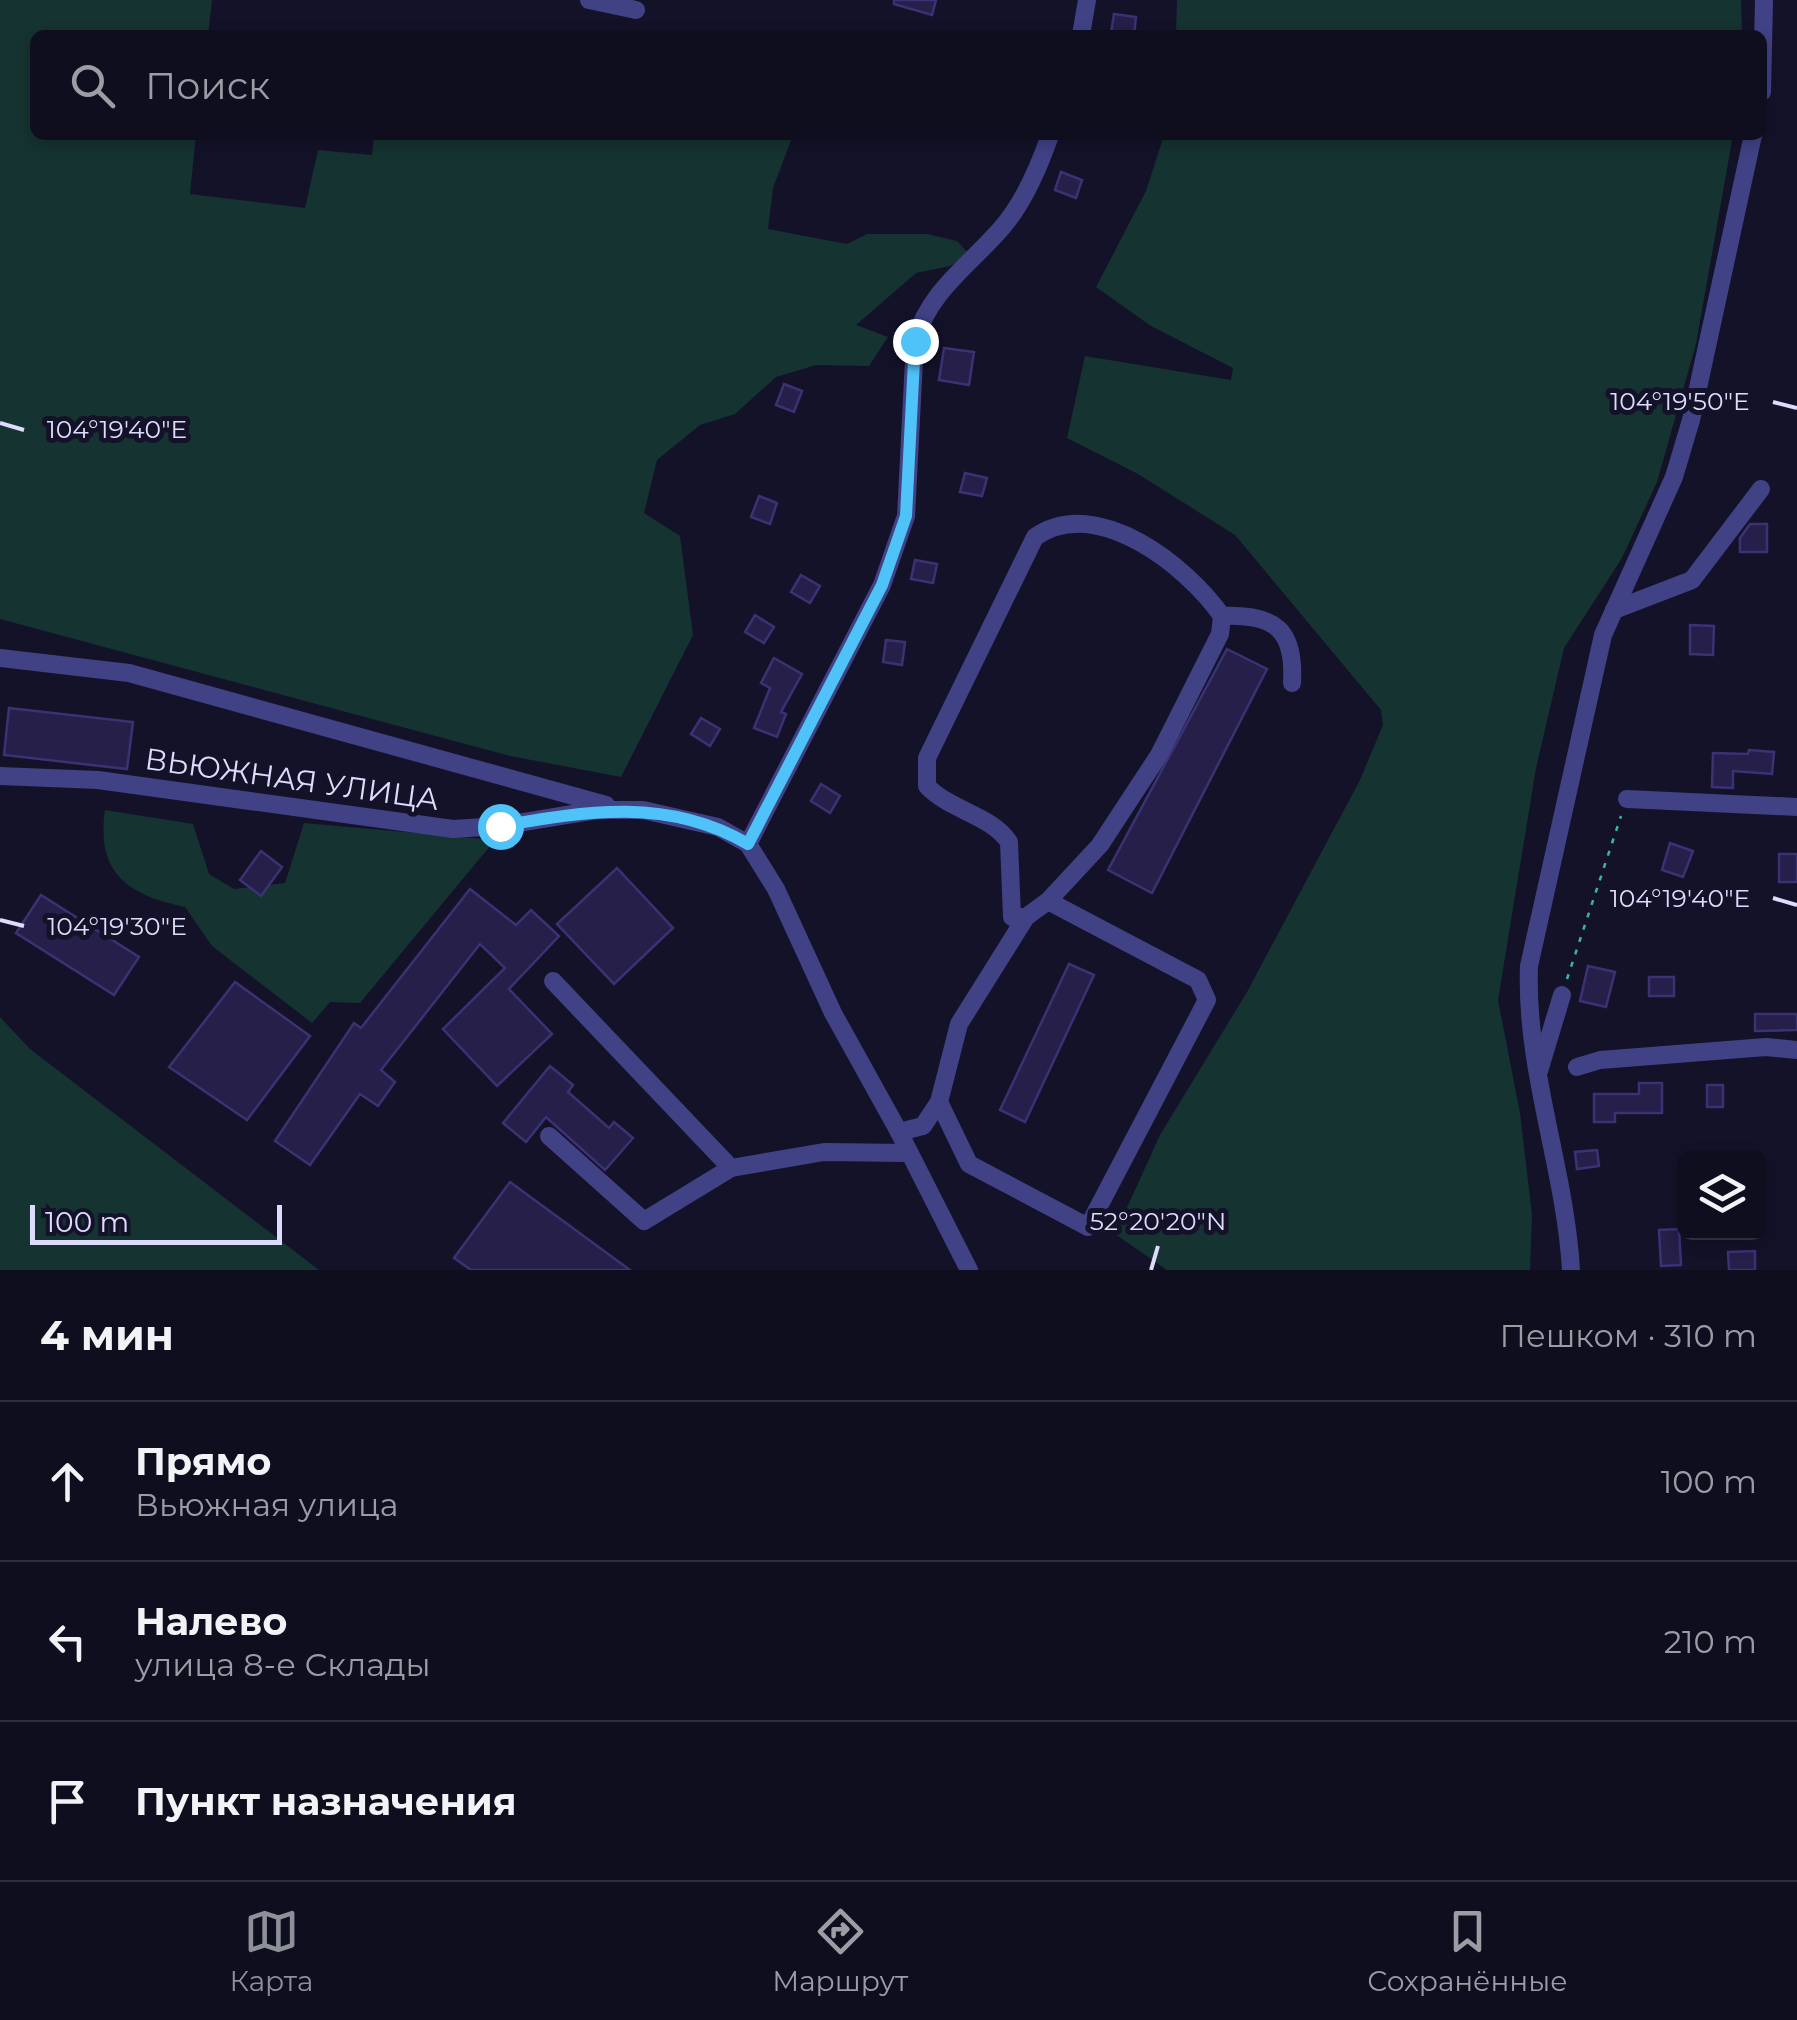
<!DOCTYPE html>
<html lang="ru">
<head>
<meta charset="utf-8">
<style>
	:root { --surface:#0f0e1f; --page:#181728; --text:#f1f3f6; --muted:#9b9ca4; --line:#2f2e3d; --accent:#8c9099 }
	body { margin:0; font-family:Montserrat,sans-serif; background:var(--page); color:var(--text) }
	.controls { position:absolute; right:30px; bottom:30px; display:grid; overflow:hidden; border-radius:15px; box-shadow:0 5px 15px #0003 }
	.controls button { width:90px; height:90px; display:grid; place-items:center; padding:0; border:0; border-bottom:2px solid var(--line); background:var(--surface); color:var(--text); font:50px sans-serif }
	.scale { position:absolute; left:30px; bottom:25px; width:252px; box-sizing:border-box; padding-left:10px; border:5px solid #dddcfd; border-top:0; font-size:28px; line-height:35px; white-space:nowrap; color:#dddcfd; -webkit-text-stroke:8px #141229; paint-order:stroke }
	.stop { position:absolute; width:30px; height:30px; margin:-22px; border:8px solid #4fc3f7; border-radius:50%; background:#fff }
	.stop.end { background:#4fc3f7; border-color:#fff; box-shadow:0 2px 10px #0008 }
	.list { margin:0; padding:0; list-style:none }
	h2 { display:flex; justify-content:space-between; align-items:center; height:130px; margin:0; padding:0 40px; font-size:42px }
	h2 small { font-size:32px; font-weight:400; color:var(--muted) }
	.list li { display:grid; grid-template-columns:65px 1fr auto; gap:30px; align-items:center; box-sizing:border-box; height:160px; padding:0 40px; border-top:2px solid var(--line) }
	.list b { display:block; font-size:38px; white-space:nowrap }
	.list p { margin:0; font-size:32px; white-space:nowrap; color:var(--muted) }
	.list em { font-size:32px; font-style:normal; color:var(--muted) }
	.icon { flex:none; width:55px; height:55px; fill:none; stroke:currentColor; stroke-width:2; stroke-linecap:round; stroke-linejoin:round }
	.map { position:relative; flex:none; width:1797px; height:1270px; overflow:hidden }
	.search { position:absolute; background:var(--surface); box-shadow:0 5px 15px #0003; left:30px; right:30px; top:30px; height:110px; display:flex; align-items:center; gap:25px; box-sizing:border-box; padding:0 35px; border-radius:15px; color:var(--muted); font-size:38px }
	.sheet { height:610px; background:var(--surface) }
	nav { display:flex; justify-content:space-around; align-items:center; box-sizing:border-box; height:140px; border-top:2px solid var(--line); background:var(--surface); font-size:28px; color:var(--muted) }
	nav a { display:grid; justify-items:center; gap:5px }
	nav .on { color:var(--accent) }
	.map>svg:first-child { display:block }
</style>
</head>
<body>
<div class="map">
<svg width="1797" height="1270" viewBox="0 0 1797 1270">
	<rect width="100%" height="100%" fill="#141229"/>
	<!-- green -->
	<g fill="#153330">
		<path d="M0,0H212L208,35H35V135H196L190,194L305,208L318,150L372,155L374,135H793L773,188L768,229L847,244L867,234H927L957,241L970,255L950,266L916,273L856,325L888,337L869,366L816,365L776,377L735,414L700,425L657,460L644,513L680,536L693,635L621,777L510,756L0,619Z"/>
		<path d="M1177,0H1741L1742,35H1176Z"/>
		<path d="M1164,135H1733L1696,344L1657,482L1622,558L1564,648L1536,768L1498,1000L1520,1113L1532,1215L1530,1270H1167L1115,1234L1160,1135L1247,992L1360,780L1383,725L1381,710L1235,535L1138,474L1067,438L1085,356L1231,380L1233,368L1151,326L1096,287L1146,191Z"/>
		<path d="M105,810L193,824L209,874L234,889L285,883L304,823L495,840L360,1003L330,1002L312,1023L212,946L185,907C127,895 96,873 105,810Z"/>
		<path d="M0,1017L30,1049L319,1270H0Z"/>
	</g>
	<!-- building -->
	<g fill="#251f49" stroke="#3b3274" stroke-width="2.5">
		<path d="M894,0H936L932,15L894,4Z"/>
		<path d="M1114,14L1136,17L1134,35L1111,33Z"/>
		<path d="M1061,172L1082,180L1076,198L1055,190Z"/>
		<path d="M944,348L974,352L969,385L939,380Z"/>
		<path d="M784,384L802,391L794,412L776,405Z"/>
		<path d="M965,473L987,478L982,496L960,492Z"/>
		<path d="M759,496L777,503L770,524L751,517Z"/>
		<path d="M1750,524H1767V552H1740V538Z"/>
		<path d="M915,560L937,564L933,583L911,579Z"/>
		<path d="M801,575L820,586L810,603L791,592Z"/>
		<path d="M755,615L774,627L764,643L745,632Z"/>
		<path d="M1690,625L1714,626L1713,655L1690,654Z"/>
		<path d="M886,640L905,642L902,665L883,662Z"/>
		<path d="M1227,649L1267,669L1152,893L1108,870Z"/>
		<path d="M774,658L802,674L781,712L786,714L777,737L754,728L770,688L761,683Z"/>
		<path d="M9,708L133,722L127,769L4,755Z"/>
		<path d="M701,718L720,729L710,746L691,734Z"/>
		<path d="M1749,750L1774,752L1772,774L1733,771V788L1712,787L1713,753L1748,754Z"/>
		<path d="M821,784L840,796L830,813L811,801Z"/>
		<path d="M1670,843L1693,851L1683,877L1662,870Z"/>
		<path d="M261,851L282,867L261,896L240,880Z"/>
		<rect x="1779" y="854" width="18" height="28"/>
		<path d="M617,868L673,928L614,984L557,924Z"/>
		<path d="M470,889L516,925L531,910L559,936L509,989L552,1034L497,1086L443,1029L505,968L480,944L381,1070L395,1082L378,1106L360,1094L310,1165L275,1141L354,1023L361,1028Z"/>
		<path d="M41,895L139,957L114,995L16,933Z"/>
		<path d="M1069,964L1094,975L1025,1122L1000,1110Z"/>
		<path d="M1588,966L1615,972L1606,1007L1580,1001Z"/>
		<rect x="1649" y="977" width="25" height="19"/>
		<path d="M235,982L310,1036L247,1120L169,1067Z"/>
		<path d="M1755,1014H1797V1030L1755,1031Z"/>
		<path d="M550,1066L573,1085L568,1092L609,1128L614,1122L633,1138L605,1170L546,1117L526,1142L503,1123Z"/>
		<path d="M1639,1083H1662V1113H1615V1122H1594V1094H1639Z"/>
		<rect x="1707" y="1085" width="16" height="22"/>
		<path d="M1597,1150L1599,1166L1577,1169L1575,1152Z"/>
		<path d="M510,1182L630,1270H471L454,1258Z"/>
		<path d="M1679,1229L1681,1265L1661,1266L1659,1230Z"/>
		<path d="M1755,1251V1270H1729L1728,1252Z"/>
	</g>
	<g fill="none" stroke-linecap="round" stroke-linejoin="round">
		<!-- path -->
		<path stroke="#37b6a6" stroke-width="2.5" stroke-dasharray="5 8" stroke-linecap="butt" d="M1567,979L1621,816"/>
		<!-- minor -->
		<g stroke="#404285" stroke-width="18">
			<path d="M589,0L636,10"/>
			<path d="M1081,35L1087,0"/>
			<path d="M1762,92L1764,0"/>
			<path d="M1614,610L1692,580L1761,489"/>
			<path d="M1222,616C1276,614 1295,630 1292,683"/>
			<path d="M0,658L129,673L606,805"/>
			<path d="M0,776L98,780L453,829L500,826L597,810H643L718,827L748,844L776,889L833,1013L899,1132L969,1270"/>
			<path d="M1627,799L1797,807"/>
			<path d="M748,844L882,585L906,516L915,341C929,292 966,268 999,231C1022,206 1039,167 1050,135"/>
			<path d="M553,981L731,1168L824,1152L907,1153"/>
			<path d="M1577,1067L1600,1060L1766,1047L1797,1050"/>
			<path d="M1539,1071L1562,995"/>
			<path d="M939,1102L959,1024L1026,917L1048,901L1100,845L1159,755L1220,634L1222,616C1187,566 1097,494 1035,537L927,758V786C949,810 991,815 1009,842L1012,917H1026"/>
			<path d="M899,1132L923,1126L939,1102L969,1164L1088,1227L1207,1000L1198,980L1048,901"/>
			<path d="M549,1136L644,1221L731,1168"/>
			<path d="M1571,1270C1565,1167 1525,1070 1529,966L1603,635L1674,477L1691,420L1753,135"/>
		</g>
	</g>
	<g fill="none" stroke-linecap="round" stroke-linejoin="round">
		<!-- route -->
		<path stroke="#4fc3f7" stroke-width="12" d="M500,826C587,811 668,797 748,844L882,585L906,516L915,341"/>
	</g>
	<!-- ticks -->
	<path fill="none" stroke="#dddcfd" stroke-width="4" d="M1773,402L1797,408M0,423L24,430M1773,898L1797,905M0,920L24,926M1151,1270L1158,1246"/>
	<g text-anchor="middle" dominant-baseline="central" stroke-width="10" stroke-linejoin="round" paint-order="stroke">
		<!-- street labels -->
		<g font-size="30" fill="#dddcfd" stroke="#141229">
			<text transform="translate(292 779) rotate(8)">ВЬЮЖНАЯ УЛИЦА</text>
		</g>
	</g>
	<g font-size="25" text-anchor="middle" fill="#dddcfd" stroke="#141229" stroke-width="10" stroke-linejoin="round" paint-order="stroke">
		<text x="1680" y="410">104°19'50"E</text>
		<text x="117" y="438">104°19'40"E</text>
		<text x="1680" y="907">104°19'40"E</text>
		<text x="117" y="935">104°19'30"E</text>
		<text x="1158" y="1230">52°20'20"N</text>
	</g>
</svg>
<div class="controls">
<button><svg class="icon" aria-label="layers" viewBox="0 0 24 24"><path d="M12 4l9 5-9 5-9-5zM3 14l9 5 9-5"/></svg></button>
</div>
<div class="scale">100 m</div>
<div class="stop" style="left:500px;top:826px"></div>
<div class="stop end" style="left:915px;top:341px"></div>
<div class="search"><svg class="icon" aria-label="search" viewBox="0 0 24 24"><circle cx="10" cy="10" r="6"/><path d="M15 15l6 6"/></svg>Поиск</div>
</div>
<section class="sheet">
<h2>4 мин<small>Пешком · 310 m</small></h2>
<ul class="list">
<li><svg class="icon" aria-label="ahead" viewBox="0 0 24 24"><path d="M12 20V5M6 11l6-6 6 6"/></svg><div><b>Прямо</b><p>Вьюжная улица</p></div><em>100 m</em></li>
<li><svg class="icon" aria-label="left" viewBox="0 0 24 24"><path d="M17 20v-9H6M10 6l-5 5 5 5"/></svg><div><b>Налево</b><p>улица 8-е Склады</p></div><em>210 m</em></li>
<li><svg class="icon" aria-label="arrive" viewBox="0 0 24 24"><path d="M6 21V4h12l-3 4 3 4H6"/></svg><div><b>Пункт назначения</b></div></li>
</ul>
</section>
<nav>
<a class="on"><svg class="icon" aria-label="map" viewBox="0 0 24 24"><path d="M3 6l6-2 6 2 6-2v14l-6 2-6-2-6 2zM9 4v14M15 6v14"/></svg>Карта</a>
<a><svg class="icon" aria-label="directions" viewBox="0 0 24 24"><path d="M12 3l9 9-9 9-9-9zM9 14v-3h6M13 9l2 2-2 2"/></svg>Маршрут</a>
<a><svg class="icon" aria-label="saved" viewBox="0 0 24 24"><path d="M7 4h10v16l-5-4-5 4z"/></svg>Сохранённые</a>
</nav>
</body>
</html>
